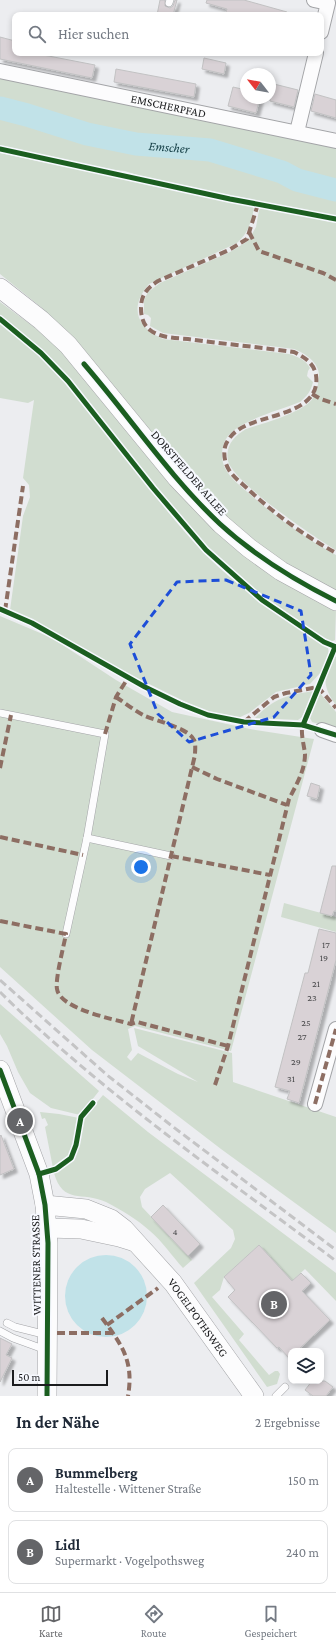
<!DOCTYPE html>
<html lang="de">
<head>
<meta charset="utf-8">
<style>
	:root { --surface:#fff; --page:#f6f6f7; --text:#1f2937; --muted:#747a83; --line:#e0e1e3; --accent:#646568 }
	body { margin:0; font-family:"Crimson Pro",serif; background:var(--page); color:var(--text) }
	.controls { position:absolute; right:12px; bottom:12px; display:grid; overflow:hidden; border-radius:8px; box-shadow:0 2px 6px #0003 }
	.controls button { width:36px; height:36px; display:grid; place-items:center; padding:0; border:0; border-bottom:1px solid var(--line); background:var(--surface); color:var(--text); font:20px sans-serif }
	.compass { position:absolute; left:240px; top:68px; width:36px; height:36px; border-radius:50%; background:var(--surface); box-shadow:0 2px 6px #0003; rotate:301deg }
	.scale { position:absolute; left:12px; bottom:10px; width:96px; box-sizing:border-box; padding-left:4px; border:2px solid #1b1c1e; border-top:0; font-size:11px; line-height:14px; white-space:nowrap; color:#1b1c1e; -webkit-text-stroke:3px #f7f9ff; paint-order:stroke }
	.you { position:absolute; left:141px; top:867px; width:14px; height:14px; margin:-10px; border:3px solid #fff; border-radius:50%; background:#1a73e8; box-shadow:0 0 0 6px #1a73e833 }
	.badge { display:grid; place-items:center; width:26px; height:26px; border-radius:50%; background:var(--accent); color:#fff; font-size:13px; font-weight:700 }
	.pin { position:absolute; translate:-50% -50%; border:2px solid #fff; box-shadow:0 1px 4px #0006 }
	.list { margin:0; padding:0; list-style:none }
	h2 { display:flex; justify-content:space-between; align-items:center; height:52px; margin:0; padding:0 16px; font-size:17px }
	h2 small { font-size:13px; font-weight:400; color:var(--muted) }
	.list li { display:grid; grid-template-columns:26px 1fr auto; gap:12px; align-items:center; box-sizing:border-box; height:64px; margin:0 8px 8px; padding:0 8px; border:1px solid var(--line); border-radius:8px }
	.list b { display:block; font-size:15px; white-space:nowrap }
	.list p { margin:0; font-size:13px; white-space:nowrap; color:var(--muted) }
	.list em { font-size:13px; font-style:normal; color:var(--muted) }
	.icon { flex:none; width:22px; height:22px; fill:none; stroke:currentColor; stroke-width:2; stroke-linecap:round; stroke-linejoin:round }
	.map { position:relative; flex:none; width:336px; height:1396px; overflow:hidden }
	.search { position:absolute; background:var(--surface); box-shadow:0 2px 6px #0003; left:12px; right:12px; top:12px; height:44px; display:flex; align-items:center; gap:10px; box-sizing:border-box; padding:0 14px; border-radius:8px; color:var(--muted); font-size:15px }
	.sheet { height:196px; background:var(--surface) }
	nav { display:flex; justify-content:space-around; align-items:center; box-sizing:border-box; height:56px; border-top:1px solid var(--line); background:var(--surface); font-size:11px; color:var(--muted) }
	nav a { display:grid; justify-items:center; gap:2px }
	nav .on { color:var(--accent) }
	.map>svg:first-child { display:block }
</style>
</head>
<body>
<div class="map">
<svg width="336" height="1396" viewBox="0 0 336 1396">
	<defs>
		<filter id="shadow"><feDropShadow dx="3.5" dy="3.5" stdDeviation="1" flood-color="#0004"/></filter>
	</defs>
	<rect width="100%" height="100%" fill="#ecedf0"/>
	<!-- green -->
	<g fill="#d1ddd0">
		<path d="M0,76L336,147V217L214,192L140,176L125,171L105,169L0,147Z"/>
		<path d="M0,153L252,206L254,209C250,224 249,232 237,243L149,284C129,307 136,327 163,339L289,354C298,357 305,359 310,368L308,371L307,376L313,382C311,391 307,396 300,402C280,410 241,420 228,436C221,445 220,460 226,470C230,477 238,484 245,490C273,515 303,537 336,555V594L307,578L252,540L195,488L70,338L42,308L0,274Z"/>
		<path d="M262,207L336,223V550C315,538 233,482 228,461C225,446 234,436 246,429C264,423 303,413 313,398C317,392 318,384 319,377C320,363 305,353 294,349L163,333L150,326L151,318L148,315L144,314V300L148,292L160,283L230,252L248,241L256,227L259,210Z"/>
		<path d="M0,302L38,330L66,355L169,480L336,610L335,640L331,642L327,640C279,608 232,575 193,532C146,479 107,419 59,367C41,348 21,331 0,315Z"/>
		<path d="M0,323C24,341 47,362 67,384C115,439 154,501 205,554C241,591 285,619 328,648L329,655L322,671L310,684L276,692L249,713L238,718L224,716L202,710L135,677L10,610L23,516L30,497L29,485L23,478L34,400L28,403L0,398Z"/>
		<path d="M0,616L52,638L116,680L172,712L250,729L314,739L231,1051L135,1026L128,1029L132,1050L127,1057L131,1061L138,1053L178,1074L198,1082L138,1046L134,1028L232,1053L233,1082L336,1117V1233L221,1149L92,1050L0,967Z"/>
		<path d="M336,656V705C322,687 322,674 336,656Z"/>
		<path d="M314,691L302,717L298,720L255,718C274,698 287,695 314,691Z"/>
		<path d="M319,692L336,712V729L312,722L309,716Z"/>
		<path d="M284,903L336,917V932L281,917Z"/>
		<path d="M0,1004L99,1091L80,1115L51,1108L30,1093L18,1072L7,1046L0,1034Z"/>
		<path d="M103,1095L148,1132L336,1273V1301L305,1269L292,1281L259,1245L224,1277L220,1290L212,1297L244,1334L239,1340L269,1375L275,1371H278L280,1374L277,1384L267,1387L194,1283L231,1248L235,1239L233,1230L170,1173L145,1189L140,1197L142,1207L192,1260L183,1268C172,1256 162,1241 150,1231C137,1219 121,1210 106,1202C82,1191 63,1205 54,1173L72,1159L77,1145L82,1120Z"/>
		<path d="M40,1112L59,1114L79,1118C75,1139 75,1158 53,1168L45,1127L48,1125L45,1118L42,1119Z"/>
	</g>
	<!-- water -->
	<circle fill="#c1e2e8" cx="106" cy="1296" r="41"/>
	<g fill="none" stroke-linecap="round" stroke-linejoin="round">
		<!-- river -->
		<path stroke="#c1e2e8" stroke-width="23" id="s1" d="M0,108L27,115L87,134L136,144L210,150L282,172L297,180L336,190"/>
	</g>
	<!-- building -->
	<g fill="#d9d2d6" stroke="#c2c2c3" filter="url(#shadow)">
		<path d="M160,0H165V6L170,8L173,6L175,0H177L173,15H157Z"/>
		<path d="M207,0H244L287,12L286,15H225L227,9L206,3Z"/>
		<path d="M0,37L15,41V53H33L95,65L92,78L0,59Z"/>
		<path d="M204,58L226,63L224,74L202,69Z"/>
		<path d="M116,69L196,84L194,97L114,82Z"/>
		<path d="M270,83L298,90L294,107L270,101Z"/>
		<path d="M233,87L246,90V98H260L256,113L228,106Z"/>
		<path d="M315,94L336,100V118L311,111Z"/>
		<path d="M311,783L320,786L317,799L307,796Z"/>
		<path d="M332,866H336V911H334L332,916L320,913Z"/>
		<path d="M319,929L336,933V960L299,1103L287,1099L290,1091L275,1087L305,973H308Z"/>
		<path d="M1,1135L14,1169L0,1175V1136Z"/>
		<path d="M163,1205L200,1244L188,1256L151,1217Z"/>
		<path d="M259,1245L292,1281L301,1273L311,1283L302,1291L330,1320L297,1351H291V1356L289,1358L279,1347L277,1348L228,1297L235,1290L224,1277Z"/>
		<path d="M0,1338L12,1344L6,1355L12,1358L0,1382Z"/>
		<path d="M312,1381H325L333,1387L326,1396H313L305,1390Z"/>
	</g>
	<g fill="none" stroke-linecap="round" stroke-linejoin="round">
		<defs>
			<g id="lane">
				<path d="M169,3L170,0"/>
				<path d="M0,713L105,734L87,838L66,934"/>
				<path d="M87,838L171,856"/>
				<path d="M7,1323L15,1327L47,1335"/>
				<path d="M0,1331L13,1338L46,1350"/>
				<path d="M276,1396L285,1387"/>
			</g>
			<g id="street">
				<path d="M314,0L328,3L321,32"/>
				<path id="s2" d="M0,71L336,141"/>
				<path d="M297,132L316,53"/>
				<path d="M322,730L336,735"/>
				<path d="M315,1104L336,1029"/>
			</g>
			<g id="secondary">
				<path d="M0,288L41,320L68,345L177,478L221,524L249,548L281,571L336,601"/>
				<path d="M0,1070L39,1174L45,1205L48,1243L47,1396"/>
				<path id="s3" d="M45,1205L86,1209L111,1219L124,1229L173,1283L254,1396"/>
				<path d="M48,1228L81,1229L119,1237L135,1242"/>
			</g>
		</defs>
		<!-- lane casing -->
		<use href="#lane" stroke="#a3a4a7" stroke-width="8"/>
		<!-- street casing -->
		<use href="#street" stroke="#a3a4a7" stroke-width="16"/>
		<!-- secondary casing -->
		<use href="#secondary" stroke="#a3a4a7" stroke-width="20"/>
		<!-- lane -->
		<use href="#lane" stroke="#fcfcfd" stroke-width="7"/>
		<!-- street -->
		<use href="#street" stroke="#fcfcfd" stroke-width="14"/>
		<!-- secondary -->
		<use href="#secondary" stroke="#fcfcfd" stroke-width="19"/>
		<!-- rail -->
		<g stroke="#c4c4c5" stroke-width="3" stroke-dasharray="8 4" stroke-linecap="butt">
			<path d="M0,980L107,1075L172,1126L336,1250"/>
			<path d="M0,992C102,1093 222,1175 336,1261"/>
		</g>
		<!-- quiet -->
		<g stroke="#8d6e63" stroke-width="4" stroke-dasharray="8 4" stroke-linecap="butt">
			<path d="M258,204L247,239L229,250L158,281C147,288 141,295 141,308C141,316 143,325 150,330C160,338 176,338 188,339C223,344 259,347 294,352C304,357 314,363 316,375C322,415 260,414 238,430C233,433 229,438 226,444C223,451 224,462 229,470C234,478 243,484 250,491C276,515 305,536 336,553"/>
			<path d="M249,232L259,251L323,273L336,280"/>
			<path d="M312,394L321,399L336,404"/>
			<path d="M5,611L23,486"/>
			<path d="M116,697C125,703 135,711 145,716C156,721 189,728 194,740C196,744 195,750 195,755L131,1024"/>
			<path d="M244,722L274,697L286,693L318,687L336,708"/>
			<path d="M105,734L116,697L128,678"/>
			<path d="M192,767L217,779L287,805"/>
			<path d="M0,768L11,715"/>
			<path d="M0,837L83,855"/>
			<path d="M171,856L270,875"/>
			<path d="M0,921L66,934C64,945 55,979 57,989C60,1009 113,1019 131,1024L137,1022L228,1046"/>
			<path d="M215,1085L228,1046L289,799C296,785 305,771 305,754C304,744 300,733 303,723"/>
			<path d="M315,1104L336,1029"/>
			<path d="M102,1318C122,1345 134,1361 128,1396"/>
			<path d="M107,1325L158,1288"/>
			<path d="M57,1333H113"/>
		</g>
		<defs>
			<g id="cycleway">
				<path d="M0,149L230,199L336,219"/>
				<path d="M0,319L41,353L68,381L153,488L206,550L262,600L324,642L336,647"/>
				<path d="M84,364C130,417 169,476 220,524C255,556 294,580 336,601"/>
				<path d="M0,609L32,623L145,687L180,704L208,715L244,722L303,725L336,735"/>
				<path d="M303,725L335,647"/>
				<path d="M0,1070L39,1174L45,1205L48,1243L47,1396"/>
				<path d="M39,1174L56,1169L71,1158L76,1145L81,1117L93,1103"/>
			</g>
		</defs>
		<!-- cycleway casing -->
		<use href="#cycleway" stroke="#f7f9ff" stroke-width="8"/>
		<!-- cycleway -->
		<use href="#cycleway" stroke="#1b5e20" stroke-width="5"/>
	</g>
	<!-- marked area -->
	<path fill="none" stroke="#1d4ed8" stroke-width="3" stroke-dasharray="8 5" stroke-linejoin="round" d="M226,580L301,611L311,675L274,717L189,742L158,714L130,644L177,582Z"/>
	<g text-anchor="middle" dominant-baseline="central" stroke-width="4" stroke-linejoin="round" paint-order="stroke">
		<!-- number labels -->
		<g font-size="10" fill="#4a4a4c">
			<text x="326" y="944">17</text>
			<text x="324" y="957">19</text>
			<text x="316" y="983">21</text>
			<text x="312" y="997">23</text>
			<text x="306" y="1022">25</text>
			<text x="302" y="1036">27</text>
			<text x="296" y="1061">29</text>
			<text x="291" y="1078">31</text>
			<text x="175" y="1231">4</text>
		</g>
		<!-- street labels -->
		<g font-size="12" fill="#1b1c1e" stroke="#f7f9ff">
			<text stroke="none"><textPath href="#s2" startOffset="172">EMSCHERPFAD</textPath></text>
			<text transform="translate(189 473) rotate(49)">DORSTFELDER ALLEE</text>
			<text transform="translate(36 1265) rotate(-91)">WITTENER STRASSE</text>
			<text stroke="none"><textPath href="#s3" startOffset="200">VOGELPOTHSWEG</textPath></text>
		</g>
		<!-- water labels -->
		<g font-size="13" font-style="italic" fill="#164047" stroke="#f7f9ff">
			<text stroke="none"><textPath href="#s1" startOffset="174">Emscher</textPath></text>
		</g>
	</g>
</svg>
<div class="controls">
<button><svg class="icon" aria-label="layers" viewBox="0 0 24 24"><path d="M12 4l9 5-9 5-9-5zM3 14l9 5 9-5"/></svg></button>
</div>
<svg class="compass" viewBox="-18 -18 36 36"><path d="M0-13l5 13h-10z" fill="#e53935"/><path d="M0 13l5-13h-10z" fill="#747a83"/></svg>
<div class="scale">50 m</div>
<div class="you"></div>
<div class="pin badge" style="left:20px;top:1121px">A</div>
<div class="pin badge" style="left:274px;top:1304px">B</div>
<div class="search"><svg class="icon" aria-label="search" viewBox="0 0 24 24"><circle cx="10" cy="10" r="6"/><path d="M15 15l6 6"/></svg>Hier suchen</div>
</div>
<section class="sheet">
<h2>In der Nähe<small>2 Ergebnisse</small></h2>
<ul class="list">
<li><span class="badge">A</span><div><b>Bummelberg</b><p>Haltestelle · Wittener Straße</p></div><em>150 m</em></li>
<li><span class="badge">B</span><div><b>Lidl</b><p>Supermarkt · Vogelpothsweg</p></div><em>240 m</em></li>
</ul>
</section>
<nav>
<a class="on"><svg class="icon" aria-label="map" viewBox="0 0 24 24"><path d="M3 6l6-2 6 2 6-2v14l-6 2-6-2-6 2zM9 4v14M15 6v14"/></svg>Karte</a>
<a><svg class="icon" aria-label="directions" viewBox="0 0 24 24"><path d="M12 3l9 9-9 9-9-9zM9 14v-3h6M13 9l2 2-2 2"/></svg>Route</a>
<a><svg class="icon" aria-label="saved" viewBox="0 0 24 24"><path d="M7 4h10v16l-5-4-5 4z"/></svg>Gespeichert</a>
</nav>
</body>
</html>
